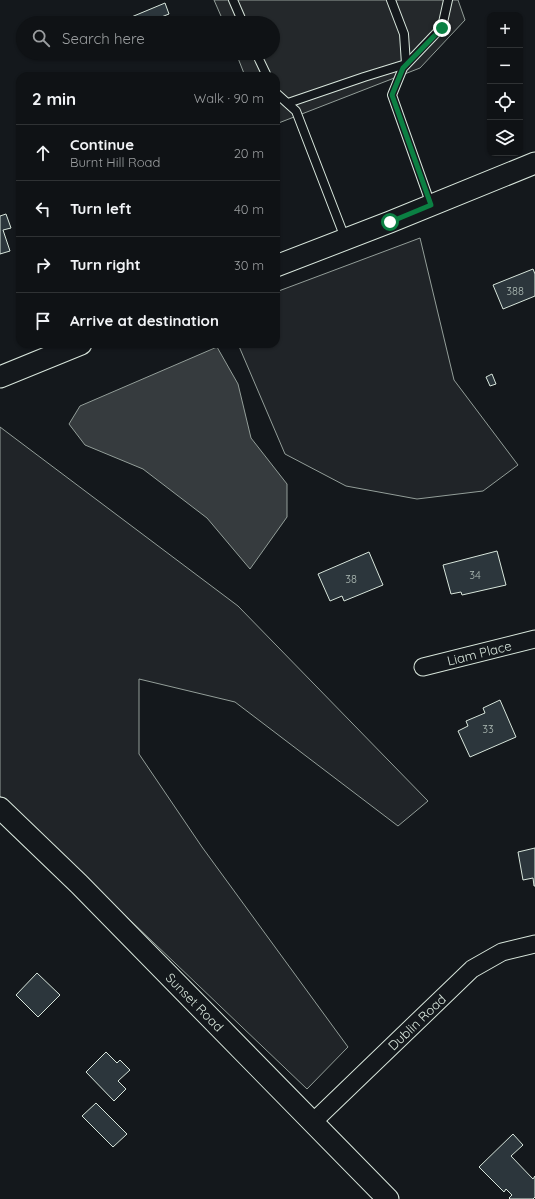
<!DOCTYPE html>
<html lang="en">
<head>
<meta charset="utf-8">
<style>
	:root { --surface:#0f1215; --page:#1d2022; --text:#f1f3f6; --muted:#9b9ea0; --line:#2f3234 }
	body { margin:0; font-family:Quicksand,sans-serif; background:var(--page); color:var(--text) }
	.controls { position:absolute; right:12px; top:12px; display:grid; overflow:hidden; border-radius:8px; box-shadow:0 1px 3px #0004 }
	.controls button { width:36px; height:36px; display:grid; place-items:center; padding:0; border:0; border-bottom:1px solid var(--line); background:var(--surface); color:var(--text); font:20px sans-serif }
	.stop { position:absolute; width:12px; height:12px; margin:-9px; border:3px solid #0b8043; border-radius:50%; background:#fff }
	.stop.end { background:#0b8043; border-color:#fff; box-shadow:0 1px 4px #0008 }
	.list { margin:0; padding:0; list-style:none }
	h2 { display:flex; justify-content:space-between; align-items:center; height:52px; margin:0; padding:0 16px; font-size:17px }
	h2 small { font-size:13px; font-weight:400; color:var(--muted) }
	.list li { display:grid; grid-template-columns:26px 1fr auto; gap:12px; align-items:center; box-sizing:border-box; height:56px; padding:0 16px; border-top:1px solid var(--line) }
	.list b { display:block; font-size:15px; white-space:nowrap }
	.list p { margin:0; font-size:13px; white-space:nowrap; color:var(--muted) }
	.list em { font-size:13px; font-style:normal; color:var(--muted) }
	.icon { flex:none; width:22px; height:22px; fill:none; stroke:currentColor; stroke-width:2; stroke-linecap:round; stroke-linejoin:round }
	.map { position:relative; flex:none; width:535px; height:1199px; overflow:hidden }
	.search { position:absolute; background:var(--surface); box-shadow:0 1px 3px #0004; left:16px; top:16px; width:264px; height:44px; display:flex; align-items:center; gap:10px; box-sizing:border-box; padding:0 14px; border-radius:22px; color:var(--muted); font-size:15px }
	.panel { position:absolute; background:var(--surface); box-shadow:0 1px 3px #0004; left:16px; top:72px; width:264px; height:276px; border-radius:12px }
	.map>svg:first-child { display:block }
</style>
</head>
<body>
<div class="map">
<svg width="535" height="1199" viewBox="0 0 535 1199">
	<rect width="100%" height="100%" fill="#14181c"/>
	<!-- green -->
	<g fill="#202428" stroke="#939e99">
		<path d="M420,238L454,380L518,465L483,491L417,499L346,486L285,454L238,344H276V292Z"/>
		<path d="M0,427L238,606L428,801L398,826L235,702L139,679V754L202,847L348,1047L307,1089L0,796Z"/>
	</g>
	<!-- parking -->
	<path fill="#24282b" stroke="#939e99" d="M214,0H458L465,20L420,68L276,124V76H245L236,53H273V23H224Z"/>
	<!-- water -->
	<path fill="#363b3e" stroke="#939e99" d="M217,347L238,384L251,438L287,484V517L250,569L207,518L143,469L85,445L69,424L80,406Z"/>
	<!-- building -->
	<g fill="#2c363c" stroke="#d8e6dc">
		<path d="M165,3L169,14L146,23H131L129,18Z"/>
		<path d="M6,214L11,228L3,230L10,251L0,254V216Z"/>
		<path d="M533,269L535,274V296L503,309L493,285Z"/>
		<path d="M492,374L496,384L490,386L486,377Z"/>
		<path d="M497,551L506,585L462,595L461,592L451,594L443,565Z"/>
		<path d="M369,552L383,585L344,601L342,596L330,601L318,574Z"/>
		<path d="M500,700L516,737L470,757L458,731L468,726L466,721L485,713L483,708Z"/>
		<path d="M535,848V886H534L533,878L523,880L518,852Z"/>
		<path d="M37,973L60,995L38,1017L16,995Z"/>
		<path d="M106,1052L117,1063L120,1060L130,1070L118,1081L126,1089L114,1101L86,1072Z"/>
		<path d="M96,1103L127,1134L113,1147L82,1116Z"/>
		<path d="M513,1134L523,1145L511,1156L533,1179L535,1176V1197L533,1199H510L509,1198L512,1195L506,1189L504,1192L479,1167Z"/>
	</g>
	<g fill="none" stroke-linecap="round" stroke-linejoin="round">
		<defs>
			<g id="service">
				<path d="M233,0L243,23"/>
				<path d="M391,0L404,34L406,64"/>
				<path d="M256,53L267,76"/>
				<path d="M276,93L296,111L345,238"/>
				<path d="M288,103L364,77L406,64"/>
				<path d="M431,205L392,95L403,68L442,27L448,0"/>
			</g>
			<g id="minor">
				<path id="s1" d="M423,667L535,639"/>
				<path id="s2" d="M313,1122L472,969L502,952L535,944"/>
			</g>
			<g id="tertiary">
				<path d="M276,266L390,222L535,163"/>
				<path d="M0,377L81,344"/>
				<path id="s3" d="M0,808L79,884L388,1199"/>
			</g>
		</defs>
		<!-- service casing -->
		<use href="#service" stroke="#d8e6dc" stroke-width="10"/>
		<!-- minor casing -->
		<use href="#minor" stroke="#d8e6dc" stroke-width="19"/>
		<!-- tertiary casing -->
		<use href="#tertiary" stroke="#d8e6dc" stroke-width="23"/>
		<!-- service -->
		<use href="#service" stroke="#14181c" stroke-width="8"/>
		<!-- minor -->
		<use href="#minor" stroke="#14181c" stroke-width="17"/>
		<!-- tertiary -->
		<use href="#tertiary" stroke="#14181c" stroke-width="21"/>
	</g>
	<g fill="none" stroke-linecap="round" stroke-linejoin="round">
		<!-- route -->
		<path stroke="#0b8043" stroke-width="5" d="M390,222L431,205L392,95L403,68L442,28"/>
	</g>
	<g text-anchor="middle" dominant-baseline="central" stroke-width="3" stroke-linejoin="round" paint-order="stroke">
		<!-- number labels -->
		<g font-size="11" fill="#adbab4">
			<text x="515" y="291">388</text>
			<text x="475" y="575">34</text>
			<text x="351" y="579">38</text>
			<text x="488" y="729">33</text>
		</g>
		<!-- street labels -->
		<g font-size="13" fill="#d8e6dc" stroke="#14181c">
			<text stroke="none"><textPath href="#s1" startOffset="58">Liam Place</textPath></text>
			<text stroke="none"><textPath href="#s3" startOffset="275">Sunset Road</textPath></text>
			<text stroke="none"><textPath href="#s2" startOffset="144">Dublin Road</textPath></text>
		</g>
	</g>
</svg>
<div class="controls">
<button>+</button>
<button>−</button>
<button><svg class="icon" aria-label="locate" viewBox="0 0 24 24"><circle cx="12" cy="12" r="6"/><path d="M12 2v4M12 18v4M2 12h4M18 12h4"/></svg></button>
<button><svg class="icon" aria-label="layers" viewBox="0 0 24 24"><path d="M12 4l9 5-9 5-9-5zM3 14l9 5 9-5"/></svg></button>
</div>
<div class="stop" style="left:390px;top:222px"></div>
<div class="stop end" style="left:442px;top:28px"></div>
<div class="search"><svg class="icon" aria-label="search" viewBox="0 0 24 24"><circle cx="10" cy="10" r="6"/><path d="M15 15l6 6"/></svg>Search here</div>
<section class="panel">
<h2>2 min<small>Walk · 90 m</small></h2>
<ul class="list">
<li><svg class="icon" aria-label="ahead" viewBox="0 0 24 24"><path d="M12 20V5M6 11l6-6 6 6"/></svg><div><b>Continue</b><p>Burnt Hill Road</p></div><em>20 m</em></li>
<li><svg class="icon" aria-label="left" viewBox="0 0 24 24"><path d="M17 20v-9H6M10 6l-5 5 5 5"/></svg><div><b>Turn left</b></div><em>40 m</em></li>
<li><svg class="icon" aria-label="right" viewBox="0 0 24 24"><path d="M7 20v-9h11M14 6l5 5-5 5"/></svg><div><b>Turn right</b></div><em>30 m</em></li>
<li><svg class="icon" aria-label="arrive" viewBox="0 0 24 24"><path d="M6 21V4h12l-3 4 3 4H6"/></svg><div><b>Arrive at destination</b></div></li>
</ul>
</section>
</div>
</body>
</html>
